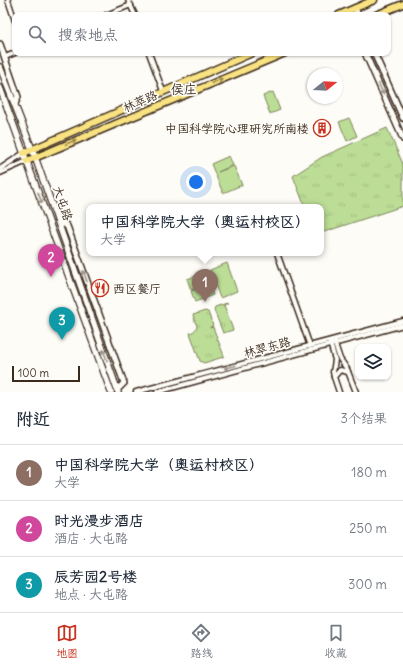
<!DOCTYPE html>
<html lang="zh">
<head>
<meta charset="utf-8">
<style>
	:root { --surface:#fff; --page:#f6f6f7; --text:#1f2937; --muted:#747a83; --line:#e0e1e3; --accent:#c8321e }
	body { margin:0; font-family:Delius,"LXGW WenKai TC",sans-serif; background:var(--page); color:var(--text) }
	.controls { position:absolute; right:12px; bottom:12px; display:grid; overflow:hidden; border-radius:8px; box-shadow:0 1px 3px #0004 }
	.controls button { width:36px; height:36px; display:grid; place-items:center; padding:0; border:0; border-bottom:1px solid var(--line); background:var(--surface); color:var(--text); font:20px sans-serif }
	.compass { position:absolute; left:307px; top:68px; width:36px; height:36px; border-radius:50%; background:var(--surface); box-shadow:0 1px 3px #0004; rotate:72deg }
	.scale { position:absolute; left:12px; bottom:10px; width:68px; box-sizing:border-box; padding-left:4px; border:2px solid #3b2a1e; border-top:0; font-size:11px; line-height:14px; white-space:nowrap; color:#3b2a1e; -webkit-text-stroke:3px #fdfcf7; paint-order:stroke }
	.you { position:absolute; left:196px; top:182px; width:14px; height:14px; margin:-10px; border:3px solid #fff; border-radius:50%; background:#1a73e8; box-shadow:0 0 0 6px #1a73e833 }
	.badge { display:grid; place-items:center; width:26px; height:26px; border-radius:50%; background:var(--accent); color:#fff; font-size:13px; font-weight:700 }
	.pin { position:absolute; translate:-50% -33px; filter:drop-shadow(0 1px 2px #0008) }
	.pin::after { content:''; position:absolute; top:21px; width:14px; height:12px; background:inherit; clip-path:polygon(0 0,100% 0,50% 100%) }
	.popup { position:absolute; left:86px; top:204px; width:238px; height:52px; box-sizing:border-box; display:grid; place-content:center; border-radius:8px; background:var(--surface); filter:drop-shadow(0 1px 3px #0005); font-size:13px; white-space:nowrap; color:var(--muted) }
	.popup b { font-size:15px; color:var(--text) }
	.popup::after { content:''; position:absolute; left:50%; top:100%; margin-left:-8px; border:8px solid transparent; border-top-color:var(--surface) }
	.list { margin:0; padding:0; list-style:none }
	h2 { display:flex; justify-content:space-between; align-items:center; height:52px; margin:0; padding:0 16px; font-size:17px }
	h2 small { font-size:13px; font-weight:400; color:var(--muted) }
	.list li { display:grid; grid-template-columns:26px 1fr auto; gap:12px; align-items:center; box-sizing:border-box; height:56px; padding:0 16px; border-top:1px solid var(--line) }
	.list b { display:block; font-size:15px; white-space:nowrap }
	.list p { margin:0; font-size:13px; white-space:nowrap; color:var(--muted) }
	.list em { font-size:13px; font-style:normal; color:var(--muted) }
	.icon { flex:none; width:22px; height:22px; fill:none; stroke:currentColor; stroke-width:2; stroke-linecap:round; stroke-linejoin:round }
	.map { position:relative; flex:none; width:403px; height:392px; overflow:hidden }
	.search { position:absolute; background:var(--surface); box-shadow:0 1px 3px #0004; left:12px; right:12px; top:12px; height:44px; display:flex; align-items:center; gap:10px; box-sizing:border-box; padding:0 14px; border-radius:8px; color:var(--muted); font-size:15px }
	.sheet { height:220px; background:var(--surface) }
	nav { display:flex; justify-content:space-around; align-items:center; box-sizing:border-box; height:56px; border-top:1px solid var(--line); background:var(--surface); font-size:11px; color:var(--muted) }
	nav a { display:grid; justify-items:center; gap:2px }
	nav .on { color:var(--accent) }
	.map>svg:first-child { display:block }
</style>
</head>
<body>
<div class="map">
<svg width="403" height="392" viewBox="0 0 403 392">
	<defs>
		<pattern id="grass-tufts" width="24" height="20" patternUnits="userSpaceOnUse"><rect width="24" height="20" fill="#bcdd96"/><path d="M3 7l-1-3M5 7V3M7 7l1-3M15 17l-1-3M17 17v-4M19 17l1-3" fill="none" stroke="#a2be81"/></pattern>
	</defs>
	<rect width="100%" height="100%" fill="#fdfcf7"/>
	<filter id="ink" filterUnits="userSpaceOnUse"><feTurbulence type="fractalNoise" baseFrequency=".025" numOctaves="2"/><feDisplacementMap in="SourceGraphic" scale="8" xChannelSelector="R" yChannelSelector="G"/><feConvolveMatrix kernelMatrix="1 2 1 2 8 2 1 2 1" color-interpolation-filters="sRGB"/></filter>
	<g filter="url(#ink)">
		<!-- grass -->
		<g fill="url(#grass-tufts)" stroke="#7c845a">
			<path d="M387,128L403,164V206L321,233V207H305L293,176L322,157Z"/>
			<path d="M227,303H228L224,305L233,330L223,333L214,310L215,307Z"/>
			<path d="M205,311L208,312L213,326L210,327V328L213,327L217,338V340H218L224,356L223,357L204,363L200,361L190,333C195,331 196,330 197,325L196,324L193,315Z"/>
		</g>
		<!-- pitch -->
		<g fill="#bcdd96" stroke="#7c845a">
			<path d="M273,92L280,110L270,114L263,96Z"/>
			<path d="M349,118L357,136L347,141L339,122Z"/>
			<path d="M229,156L233,165L218,172L234,166L242,185L223,193L211,164Z"/>
			<path d="M227,263L237,291L220,298L210,270Z"/>
			<path d="M205,273L209,283L191,290L187,279Z"/>
			<path d="M209,284L213,295L195,302L191,291Z"/>
		</g>
		<g fill="none" stroke-linecap="round" stroke-linejoin="round">
			<defs>
				<g id="minor">
					<path d="M8,0L15,21"/>
					<path d="M128,0L135,15"/>
					<path d="M106,15L131,5"/>
					<path d="M149,53L163,91"/>
					<path d="M5,57L15,53"/>
					<path d="M0,169L24,153"/>
					<path d="M0,173L27,161"/>
					<path d="M277,253L310,346"/>
					<path d="M334,341L340,359L347,369L356,392"/>
					<path d="M330,343L335,360L333,372L334,377L339,392"/>
					<path d="M334,377L340,370L348,372"/>
					<path d="M136,392L403,321"/>
					<path d="M157,392L403,325"/>
				</g>
				<g id="tertiary">
					<path d="M355,8L358,15"/>
					<path d="M0,44L18,97L15,104"/>
					<path d="M365,53L403,139"/>
					<path d="M374,53L403,118"/>
					<path d="M57,220L67,226L124,383L117,390"/>
				</g>
				<g id="secondary">
					<path d="M0,67L35,157L118,392"/>
					<path d="M0,88L111,392"/>
				</g>
				<g id="primary">
					<path d="M339,15L374,0"/>
					<path d="M376,15L403,4"/>
					<path d="M24,153L252,53"/>
					<path d="M27,161L285,53"/>
				</g>
			</defs>
			<!-- minor casing -->
			<use href="#minor" stroke="#3b2a1e" stroke-width="7"/>
			<!-- tertiary casing -->
			<use href="#tertiary" stroke="#3b2a1e" stroke-width="8"/>
			<!-- secondary casing -->
			<use href="#secondary" stroke="#3b2a1e" stroke-width="8"/>
			<!-- primary casing -->
			<use href="#primary" stroke="#3b2a1e" stroke-width="9"/>
			<!-- minor -->
			<use href="#minor" stroke="#fdfcf7" stroke-width="4"/>
			<!-- tertiary -->
			<use href="#tertiary" stroke="#fdfcf7" stroke-width="5"/>
			<!-- secondary -->
			<use href="#secondary" stroke="#fdfcf7" stroke-width="5.5"/>
			<!-- primary -->
			<use href="#primary" stroke="#f8e281" stroke-width="6"/>
		</g>
		<!-- one-way arrows -->
		<defs><path id="oneway-shaft" d="M-6 0H5M1.5-3L5.5 0L1.5 3" fill="none" stroke-width="1.6" stroke-linecap="round" stroke-linejoin="round"/></defs>
		<g stroke="#9a8650">
			<use href="#oneway-shaft" transform="translate(217 81) rotate(-23)"/>
			<use href="#oneway-shaft" transform="translate(71 142) rotate(-23)"/>
		</g>
		<g stroke="#9c938a">
			<use href="#oneway-shaft" transform="translate(381 89) rotate(66)"/>
			<use href="#oneway-shaft" transform="translate(40 198) rotate(70)"/>
			<use href="#oneway-shaft" transform="translate(85 276) rotate(-110)"/>
			<use href="#oneway-shaft" transform="translate(105 355) rotate(-110)"/>
			<use href="#oneway-shaft" transform="translate(230 367) rotate(165)"/>
		</g>
	</g>
	<!-- icons -->
	<defs>
		<symbol id="building-ring" viewBox="-11 -11 22 22"><circle r="9.5" fill="#fdfcf7" stroke="#c8321e" stroke-width="1.5"/><path d="M-4-6H4V6H1V3H-1V6H-4ZM-2.5-4.3h1.7v1.8h-1.7ZM.8-4.3h1.7v1.8H.8ZM-2.5-1h1.7V.8h-1.7ZM.8-1h1.7V.8H.8Z" fill="#c8321e"/></symbol>
		<symbol id="restaurant-ring" viewBox="-11 -11 22 22"><circle r="9.5" fill="#fdfcf7" stroke="#c8321e" stroke-width="1.5"/><path d="M-5-6h1v4h1v-4h1v4h1v-4h1v5L-1.5 .5V6h-2V.5L-5-1ZM5-6V6H3V1.5H1.5Q1.5-4 5-6Z" fill="#c8321e"/></symbol>
	</defs>
	<g fill-rule="evenodd">
		<use href="#building-ring" x="312" y="118" width="20" height="20"/>
		<use href="#restaurant-ring" x="90" y="278" width="20" height="20"/>
	</g>
	<g text-anchor="middle" dominant-baseline="central" stroke-width="3.5" stroke-linejoin="round" paint-order="stroke">
		<!-- street labels -->
		<g font-size="12" fill="#3b2a1e" stroke="#fdfcf7">
			<text transform="translate(140 101) rotate(-23)">林萃路</text>
			<text transform="translate(63 203) rotate(71)">大屯路</text>
			<text transform="translate(267 347) rotate(-15)">林翠东路</text>
		</g>
		<!-- poi labels -->
		<g font-size="12" fill="#3b2a1e" stroke="#fdfcf7" text-anchor="end">
			<text x="309" y="128">中国科学院心理研究所南楼</text>
			<text x="113" y="288" text-anchor="start">西区餐厅</text>
		</g>
		<!-- neighbourhood labels -->
		<g font-size="13" fill="#3b2a1e" stroke="#fdfcf7">
			<text x="184" y="89">侯庄</text>
		</g>
	</g>
</svg>
<div class="controls">
<button><svg class="icon" aria-label="layers" viewBox="0 0 24 24"><path d="M12 4l9 5-9 5-9-5zM3 14l9 5 9-5"/></svg></button>
</div>
<svg class="compass" viewBox="-18 -18 36 36"><path d="M0-13l5 13h-10z" fill="#e53935"/><path d="M0 13l5-13h-10z" fill="#747a83"/></svg>
<div class="scale">100 m</div>
<div class="you"></div>
<div class="pin badge" style="left:205px;top:302px;background:#8d6e63">1</div>
<div class="popup"><b>中国科学院大学（奥运村校区）</b>大学</div>
<div class="pin badge" style="left:51px;top:277px;background:#d1479c">2</div>
<div class="pin badge" style="left:62px;top:340px;background:#0f9aa8">3</div>
<div class="search"><svg class="icon" aria-label="search" viewBox="0 0 24 24"><circle cx="10" cy="10" r="6"/><path d="M15 15l6 6"/></svg>搜索地点</div>
</div>
<section class="sheet">
<h2>附近<small>3个结果</small></h2>
<ul class="list">
<li><span class="badge" style="background:#8d6e63">1</span><div><b>中国科学院大学（奥运村校区）</b><p>大学</p></div><em>180 m</em></li>
<li><span class="badge" style="background:#d1479c">2</span><div><b>时光漫步酒店</b><p>酒店 · 大屯路</p></div><em>250 m</em></li>
<li><span class="badge" style="background:#0f9aa8">3</span><div><b>辰芳园2号楼</b><p>地点 · 大屯路</p></div><em>300 m</em></li>
</ul>
</section>
<nav>
<a class="on"><svg class="icon" aria-label="map" viewBox="0 0 24 24"><path d="M3 6l6-2 6 2 6-2v14l-6 2-6-2-6 2zM9 4v14M15 6v14"/></svg>地图</a>
<a><svg class="icon" aria-label="directions" viewBox="0 0 24 24"><path d="M12 3l9 9-9 9-9-9zM9 14v-3h6M13 9l2 2-2 2"/></svg>路线</a>
<a><svg class="icon" aria-label="saved" viewBox="0 0 24 24"><path d="M7 4h10v16l-5-4-5 4z"/></svg>收藏</a>
</nav>
</body>
</html>
